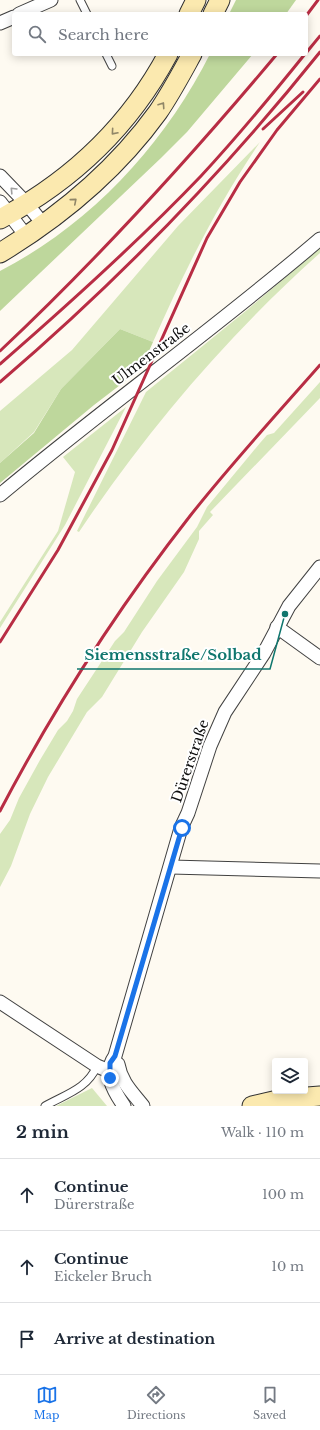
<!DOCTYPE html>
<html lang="en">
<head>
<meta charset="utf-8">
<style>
	:root { --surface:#fff; --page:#f2f2f3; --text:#1f2937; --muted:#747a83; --line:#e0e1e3; --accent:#1a73e8 }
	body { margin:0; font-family:"Libre Baskerville",serif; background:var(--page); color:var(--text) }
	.controls { position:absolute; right:12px; bottom:12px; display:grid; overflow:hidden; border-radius:4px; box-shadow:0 2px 10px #0003 }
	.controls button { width:36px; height:36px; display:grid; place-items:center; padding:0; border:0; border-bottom:1px solid var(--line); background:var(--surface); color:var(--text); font:20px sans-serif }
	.stop { position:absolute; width:12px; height:12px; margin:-9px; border:3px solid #1a73e8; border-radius:50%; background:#fff }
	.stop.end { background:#1a73e8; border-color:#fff; box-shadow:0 1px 4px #0008 }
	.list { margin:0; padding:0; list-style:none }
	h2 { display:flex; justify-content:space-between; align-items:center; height:52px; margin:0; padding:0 16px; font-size:17px }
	h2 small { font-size:13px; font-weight:400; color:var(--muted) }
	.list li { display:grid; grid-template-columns:26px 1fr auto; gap:12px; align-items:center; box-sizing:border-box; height:72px; padding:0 16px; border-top:1px solid var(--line) }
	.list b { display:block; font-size:15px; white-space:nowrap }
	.list p { margin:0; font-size:13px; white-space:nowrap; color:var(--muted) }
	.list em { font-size:13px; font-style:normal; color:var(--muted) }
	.icon { flex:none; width:22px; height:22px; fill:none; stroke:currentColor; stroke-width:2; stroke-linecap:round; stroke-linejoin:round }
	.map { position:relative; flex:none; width:320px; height:1106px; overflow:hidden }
	.search { position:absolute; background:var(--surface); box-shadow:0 2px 10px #0003; left:12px; right:12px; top:12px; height:44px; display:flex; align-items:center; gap:10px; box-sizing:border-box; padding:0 14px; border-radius:4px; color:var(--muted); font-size:15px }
	.sheet { height:268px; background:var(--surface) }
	nav { display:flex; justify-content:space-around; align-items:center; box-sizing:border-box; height:56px; border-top:1px solid var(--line); background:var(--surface); font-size:11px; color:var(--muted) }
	nav a { display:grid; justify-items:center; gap:2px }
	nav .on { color:var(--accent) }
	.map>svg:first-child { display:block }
</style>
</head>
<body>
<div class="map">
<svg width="320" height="1106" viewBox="0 0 320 1106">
	<rect width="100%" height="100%" fill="#fefaf1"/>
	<!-- green -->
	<g fill="#d7e7bb">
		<path d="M260,142C217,205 184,272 153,342L120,329L61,389L34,432L0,463V411L72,350L178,226Z"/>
		<path d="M320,248V253C228,335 147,430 79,532L77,531L146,392L247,310Z"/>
		<path d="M320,382V398L210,512L213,515L199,531V539L184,572L142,632L102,697L87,712L48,777L30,814L11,866L0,887V834L10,820L19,798L40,760L58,730L67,721L73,711L77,699L115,641L124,632L157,581L197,527L207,507L260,443L267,435L274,433Z"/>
		<path d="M126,407L65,525L0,628V622L58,531L75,472L63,457Z"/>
		<path d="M92,1088L107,1106H56Z"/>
	</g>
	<!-- forest -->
	<g fill="#bed79c">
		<path d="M236,0H296L286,14H229Z"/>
		<path d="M210,54H253L187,132L161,158L0,311V271C91,224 164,145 210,54Z"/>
		<path d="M120,329L153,342L141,369L94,405L0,483V463L34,433L61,389Z"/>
	</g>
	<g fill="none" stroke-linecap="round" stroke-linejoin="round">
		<defs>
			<g id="lane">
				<path d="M80,0L87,14"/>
				<path d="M106,54L112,66"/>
				<path d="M45,1106C66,1094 87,1089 97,1066"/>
			</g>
			<g id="street">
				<path d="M19,14L51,0"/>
				<path d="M0,23L14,17"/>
				<path d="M0,176L27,204L44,225"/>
				<path d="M0,202L27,237"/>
				<path d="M0,495C105,407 216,328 320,239"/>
				<path d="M277,627L320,658"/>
				<path d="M171,867L320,871"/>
				<path d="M0,1002L97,1066L109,1071L119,1072"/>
				<path d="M118,1064C121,1082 132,1092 143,1106"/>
				<path d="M124,1106C113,1090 103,1073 115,1056L181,828L188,813L210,746L225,712L264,653L289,606L320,567"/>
			</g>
			<g id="secondary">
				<path d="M189,14L196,0"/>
				<path d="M213,14L220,0"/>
				<path d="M0,219C73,180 129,127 168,54"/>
				<path d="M0,253C61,216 116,170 158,112C171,93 181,74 192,54"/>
				<path d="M252,1106L282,1099L320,1096"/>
			</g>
		</defs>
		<!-- lane casing -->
		<use href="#lane" stroke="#414141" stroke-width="9"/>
		<!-- street casing -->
		<use href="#street" stroke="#414141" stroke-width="15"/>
		<!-- secondary casing -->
		<use href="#secondary" stroke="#303030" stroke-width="21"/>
		<!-- lane -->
		<use href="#lane" stroke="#fff" stroke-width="7"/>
		<!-- street -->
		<use href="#street" stroke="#fff" stroke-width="13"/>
		<!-- secondary -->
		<use href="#secondary" stroke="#fbe9af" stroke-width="19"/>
		<!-- rail -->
		<g stroke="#b82d44" stroke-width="3">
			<path d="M306,16L318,0"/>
			<path d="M306,53L320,36"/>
			<path d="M263,129L303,92"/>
			<path d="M0,351C100,257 189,159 277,54"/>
			<path d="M0,364C69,304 138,242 201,176C237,137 272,95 305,54"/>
			<path d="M0,382C117,282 224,172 320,52"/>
			<path d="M0,642L58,550L112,450L207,238L240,182L277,130L320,79"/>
			<path d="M0,811C54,708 118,608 190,516C231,464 276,415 320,365"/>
		</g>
	</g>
	<!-- one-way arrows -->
	<defs><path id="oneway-chevron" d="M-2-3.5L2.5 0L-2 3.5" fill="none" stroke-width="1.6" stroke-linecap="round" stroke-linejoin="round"/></defs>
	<g stroke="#908667">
		<use href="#oneway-chevron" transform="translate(162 105) rotate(-56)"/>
		<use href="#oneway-chevron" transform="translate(114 132) rotate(131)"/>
		<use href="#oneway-chevron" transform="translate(74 201) rotate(-41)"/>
	</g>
	<use stroke="#9f9f9f" href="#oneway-chevron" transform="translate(13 190) rotate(-134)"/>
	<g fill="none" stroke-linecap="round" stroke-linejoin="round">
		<!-- route -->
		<path stroke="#1a73e8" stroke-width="5" d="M110,1078V1063L115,1056L182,828"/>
	</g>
	<g text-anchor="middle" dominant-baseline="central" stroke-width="4" stroke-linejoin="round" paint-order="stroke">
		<!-- street labels -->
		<g font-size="14" fill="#0e0e0e" stroke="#fff">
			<text transform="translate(151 354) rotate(-37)">Ulmenstraße</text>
			<text transform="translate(190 761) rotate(-71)">Dürerstraße</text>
		</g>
	</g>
	<!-- callouts -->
	<path fill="none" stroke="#0f766e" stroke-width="1.5" d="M285 614L270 669H77"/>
	<circle fill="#0f766e" stroke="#fff" stroke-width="1.5" cx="285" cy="614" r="4"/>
	<g font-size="15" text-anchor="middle" font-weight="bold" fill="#0f766e" stroke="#fff" stroke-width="4" stroke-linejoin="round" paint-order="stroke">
		<text x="173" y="660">Siemensstraße/Solbad</text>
	</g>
</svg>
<div class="controls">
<button><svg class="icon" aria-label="layers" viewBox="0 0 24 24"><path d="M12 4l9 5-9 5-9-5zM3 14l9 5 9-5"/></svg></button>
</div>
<div class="stop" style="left:182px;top:828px"></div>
<div class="stop end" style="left:110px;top:1078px"></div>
<div class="search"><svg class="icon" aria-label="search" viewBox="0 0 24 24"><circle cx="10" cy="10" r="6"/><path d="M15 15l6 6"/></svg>Search here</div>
</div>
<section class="sheet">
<h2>2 min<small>Walk · 110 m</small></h2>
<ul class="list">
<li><svg class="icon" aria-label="ahead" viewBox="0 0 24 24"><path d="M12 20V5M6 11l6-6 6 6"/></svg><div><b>Continue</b><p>Dürerstraße</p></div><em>100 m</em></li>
<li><svg class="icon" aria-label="ahead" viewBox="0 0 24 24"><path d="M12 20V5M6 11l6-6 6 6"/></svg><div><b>Continue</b><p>Eickeler Bruch</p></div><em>10 m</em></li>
<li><svg class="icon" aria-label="arrive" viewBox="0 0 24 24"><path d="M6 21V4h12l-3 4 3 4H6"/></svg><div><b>Arrive at destination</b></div></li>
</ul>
</section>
<nav>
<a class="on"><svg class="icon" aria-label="map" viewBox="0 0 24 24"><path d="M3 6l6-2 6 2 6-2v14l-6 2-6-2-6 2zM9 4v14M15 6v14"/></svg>Map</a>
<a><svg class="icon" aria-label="directions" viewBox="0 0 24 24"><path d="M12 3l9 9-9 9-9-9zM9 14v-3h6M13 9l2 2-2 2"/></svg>Directions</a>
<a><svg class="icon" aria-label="saved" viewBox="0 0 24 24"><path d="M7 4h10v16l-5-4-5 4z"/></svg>Saved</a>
</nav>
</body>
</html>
